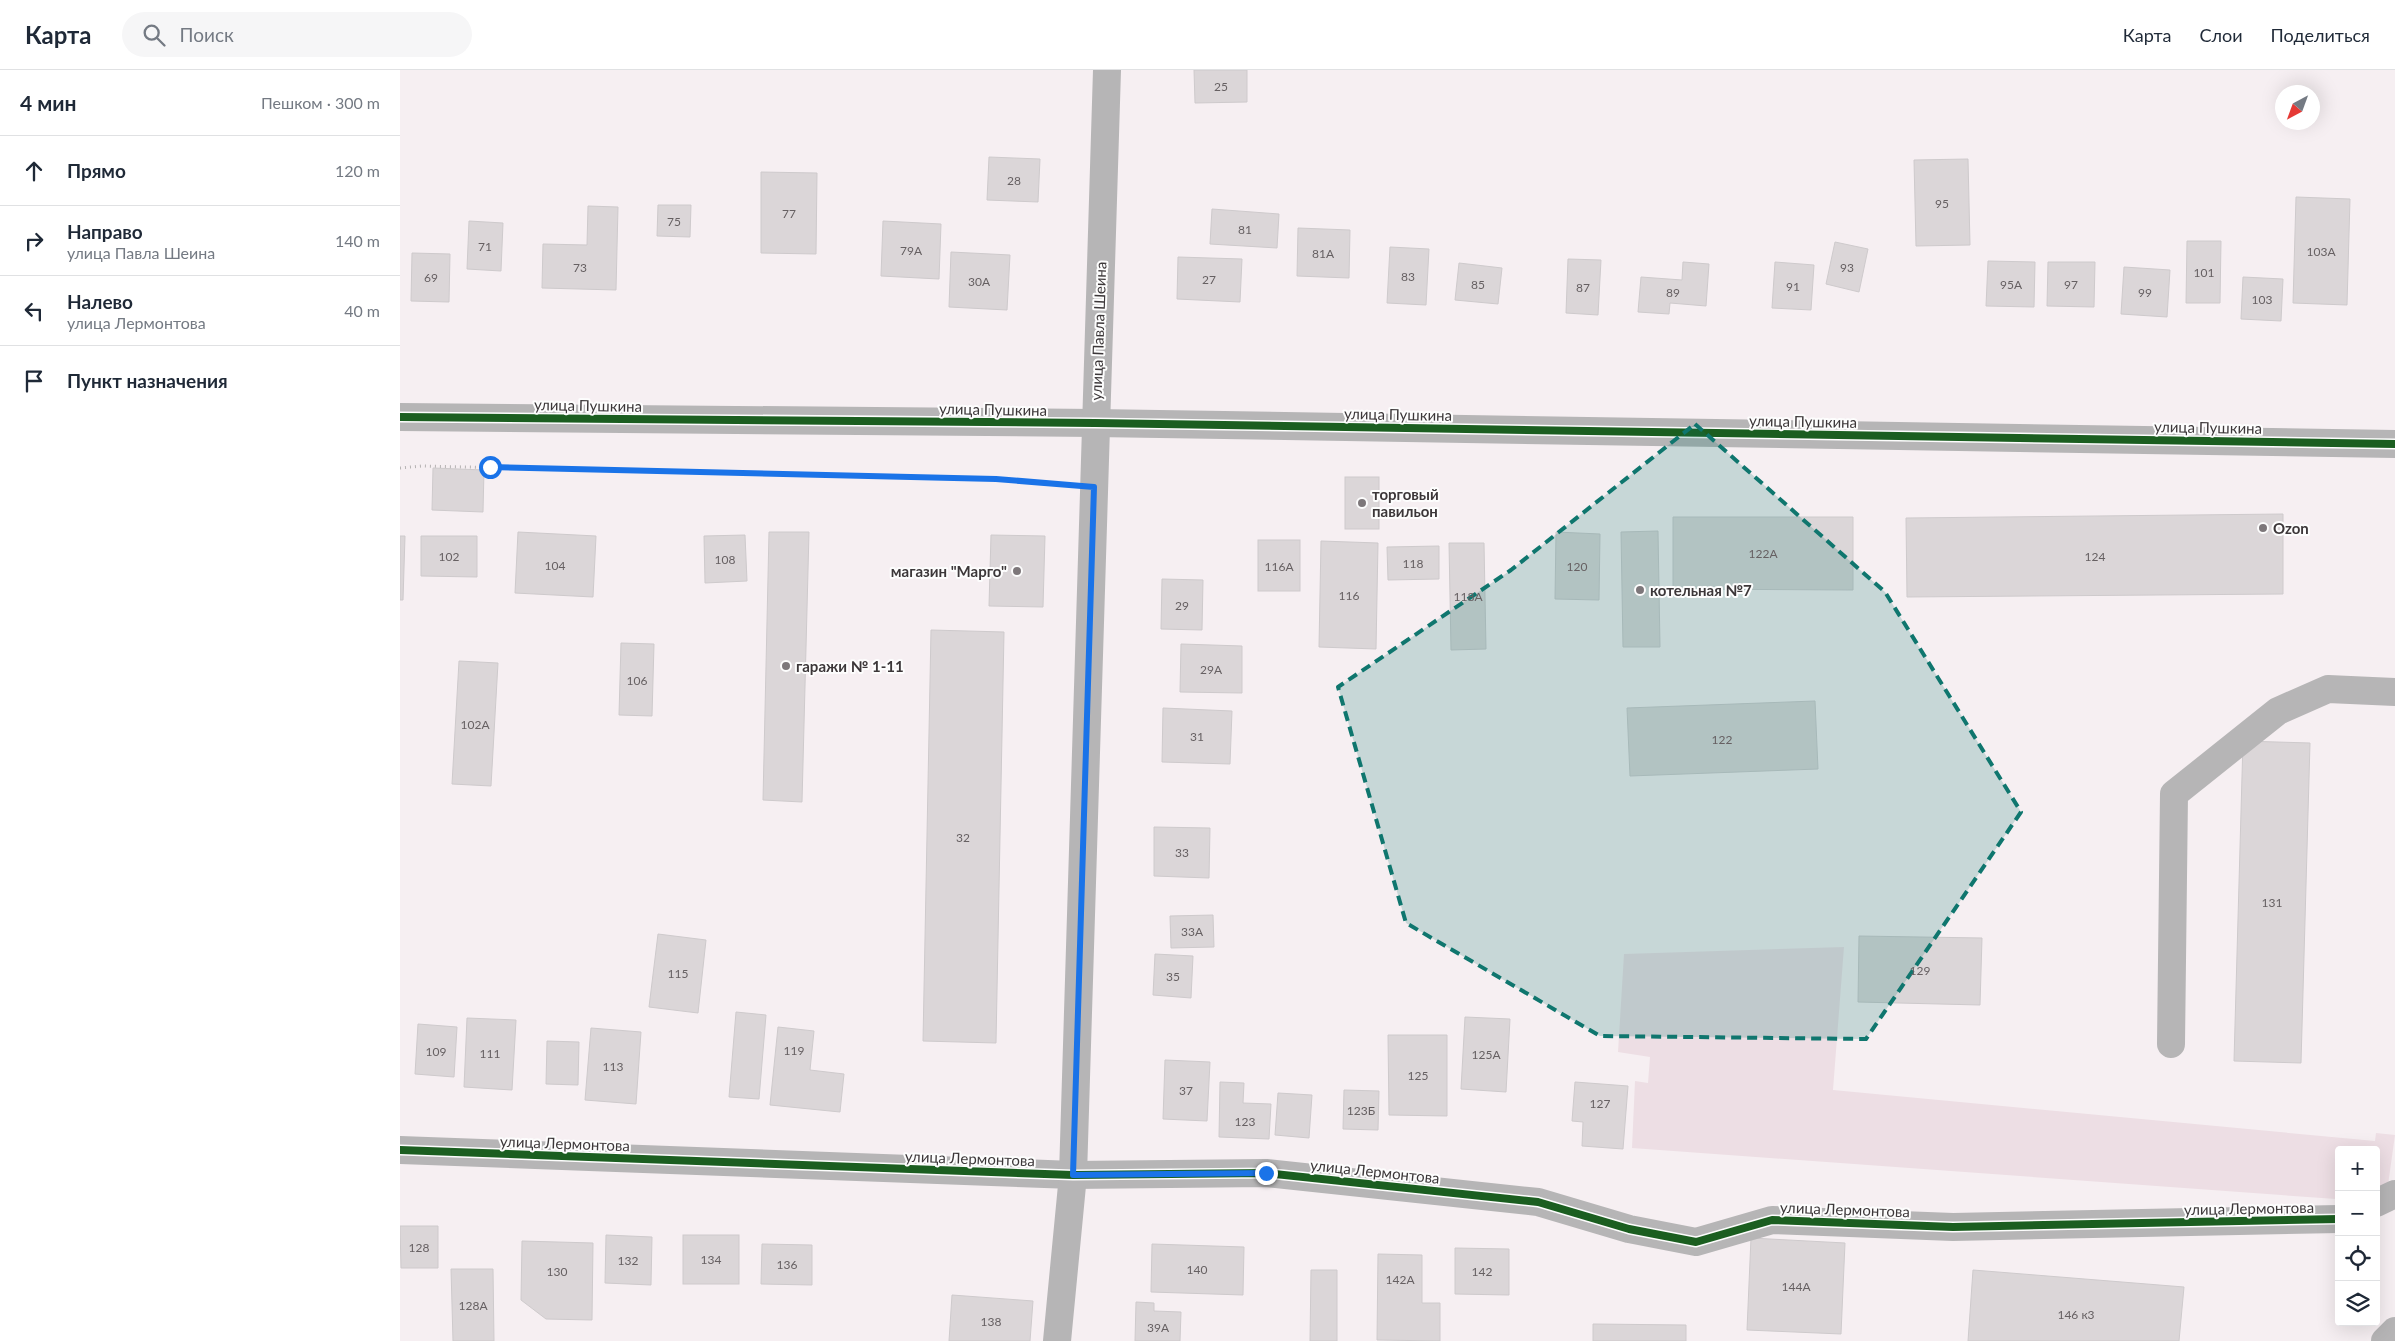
<!DOCTYPE html>
<html lang="ru">
<head>
<meta charset="utf-8">
<style>
	:root { --surface:#fff; --page:#f6f6f7; --text:#1f2937; --muted:#747a83; --line:#e0e1e3 }
	body { margin:0; font-family:Lato,sans-serif; background:var(--page); color:var(--text) }
	.controls { position:absolute; right:15px; bottom:15px; display:grid; overflow:hidden; border-radius:5px; box-shadow:0 5px 20px #0002 }
	.controls button { width:45px; height:45px; display:grid; place-items:center; padding:0; border:0; border-bottom:1px solid var(--line); background:var(--surface); color:var(--text); font:25px sans-serif }
	.compass { position:absolute; left:1875px; top:15px; width:45px; height:45px; border-radius:50%; background:var(--surface); box-shadow:0 5px 20px #0002; rotate:221deg }
	.stop { position:absolute; width:15px; height:15px; margin:-11px; border:4px solid #1a73e8; border-radius:50%; background:#fff }
	.stop.end { background:#1a73e8; border-color:#fff; box-shadow:0 1px 5px #0008 }
	.list { margin:0; padding:0; list-style:none }
	h2 { display:flex; justify-content:space-between; align-items:center; height:65px; margin:0; padding:0 20px; font-size:21px }
	h2 small { font-size:16px; font-weight:400; color:var(--muted) }
	.list li { display:grid; grid-template-columns:32px 1fr auto; gap:15px; align-items:center; box-sizing:border-box; height:70px; padding:0 20px; border-top:1px solid var(--line) }
	.list b { display:block; font-size:19px; white-space:nowrap }
	.list p { margin:0; font-size:16px; white-space:nowrap; color:var(--muted) }
	.list em { font-size:16px; font-style:normal; color:var(--muted) }
	.icon { flex:none; width:28px; height:28px; fill:none; stroke:currentColor; stroke-width:2; stroke-linecap:round; stroke-linejoin:round }
	.map { position:relative; flex:none; width:1995px; height:1271px; overflow:hidden }
	header { display:flex; align-items:center; gap:30px; box-sizing:border-box; height:70px; padding:0 25px; background:var(--surface); border-bottom:1px solid var(--line) }
	header strong { font-size:24px }
	nav { display:flex; gap:28px; margin-inline-start:auto; font-size:18px }
	.search { width:350px; height:45px; background:var(--page); display:flex; align-items:center; gap:12px; box-sizing:border-box; padding:0 18px; border-radius:28px; color:var(--muted); font-size:19px }
	main { display:flex }
	aside { flex:1; background:var(--surface) }
	.map>svg:first-child { display:block }
</style>
</head>
<body>
<header>
<strong>Карта</strong>
<div class="search"><svg class="icon" aria-label="search" viewBox="0 0 24 24"><circle cx="10" cy="10" r="6"/><path d="M15 15l6 6"/></svg>Поиск</div>
<nav><a>Карта</a><a>Слои</a><a>Поделиться</a></nav>
</header>
<main>
<aside>
<h2>4 мин<small>Пешком · 300 m</small></h2>
<ul class="list">
<li><svg class="icon" aria-label="ahead" viewBox="0 0 24 24"><path d="M12 20V5M6 11l6-6 6 6"/></svg><div><b>Прямо</b></div><em>120 m</em></li>
<li><svg class="icon" aria-label="right" viewBox="0 0 24 24"><path d="M7 20v-9h11M14 6l5 5-5 5"/></svg><div><b>Направо</b><p>улица Павла Шеина</p></div><em>140 m</em></li>
<li><svg class="icon" aria-label="left" viewBox="0 0 24 24"><path d="M17 20v-9H6M10 6l-5 5 5 5"/></svg><div><b>Налево</b><p>улица Лермонтова</p></div><em>40 m</em></li>
<li><svg class="icon" aria-label="arrive" viewBox="0 0 24 24"><path d="M6 21V4h12l-3 4 3 4H6"/></svg><div><b>Пункт назначения</b></div></li>
</ul>
</aside>
<div class="map">
<svg width="1995" height="1271" viewBox="0 0 1995 1271">
	<rect width="100%" height="100%" fill="#f6eff2"/>
	<!-- built -->
	<path fill="#eddee4" d="M1444,877L1433,1020L1975,1071L1976,1063L1995,1065L1988,1115L1976,1118V1080H1939V1128L1936,1129L1232,1078L1235,1011L1248,1013L1250,987L1218,982L1224,884Z"/>
	<!-- building -->
	<g fill="#dbd6d8" stroke="#cecacc">
		<path d="M794,0H847V32L795,33Z"/>
		<path d="M589,87L640,89L638,132L587,130Z"/>
		<path d="M1568,89L1570,175L1516,176L1514,90Z"/>
		<path d="M361,102L417,103L416,184L361,183Z"/>
		<path d="M1896,127L1950,129L1947,235L1893,233Z"/>
		<path d="M258,135H291L290,167L257,166Z"/>
		<path d="M188,136L218,137L216,220L142,218L143,174L187,175Z"/>
		<path d="M812,139L879,144L877,178L810,174Z"/>
		<path d="M69,151L103,153L101,201L67,199Z"/>
		<path d="M483,151L541,154L539,209L481,206Z"/>
		<path d="M898,158L950,160L949,208L897,206Z"/>
		<path d="M1787,171H1821L1820,233H1786Z"/>
		<path d="M1435,172L1468,179L1459,222L1426,214Z"/>
		<path d="M990,177L1029,179L1026,235L987,233Z"/>
		<path d="M551,182L610,185L607,240L549,237Z"/>
		<path d="M12,183L50,184L49,232L11,231Z"/>
		<path d="M778,187L842,189L840,232L777,229Z"/>
		<path d="M1168,189L1201,190L1198,245L1166,243Z"/>
		<path d="M1588,191L1635,192L1634,237L1586,236Z"/>
		<path d="M1283,192L1309,194L1306,236L1270,233L1269,244L1238,242L1241,207L1282,210Z"/>
		<path d="M1375,192L1414,195L1411,240L1372,238Z"/>
		<path d="M1648,192H1695L1694,237L1647,236Z"/>
		<path d="M1059,193L1102,198L1098,234L1055,230Z"/>
		<path d="M1724,197L1770,200L1767,247L1721,244Z"/>
		<path d="M1843,207L1883,209L1881,251L1841,249Z"/>
		<path d="M33,398L84,400L83,442L32,440Z"/>
		<rect x="945" y="407" width="34" height="52"/>
		<path d="M1883,444V524L1507,527L1506,448Z"/>
		<path d="M1273,447H1453V520L1273,519Z"/>
		<path d="M1258,461L1260,577H1223L1221,462Z"/>
		<path d="M118,462L196,466L193,527L115,523Z"/>
		<path d="M369,462H409L402,732L363,730Z"/>
		<path d="M1156,462L1200,464L1199,530L1155,529Z"/>
		<path d="M345,465L347,511L305,513L304,466Z"/>
		<path d="M591,465L645,466L643,537L589,536Z"/>
		<path d="M0,466H5L3,530H0Z"/>
		<path d="M21,466H77V507L21,506Z"/>
		<rect x="858" y="470" width="42" height="51"/>
		<path d="M921,471L978,473L976,579L919,577Z"/>
		<path d="M1049,473H1084L1086,579L1051,580Z"/>
		<path d="M1039,476V509L988,510L987,477Z"/>
		<path d="M762,509L803,510L802,560L761,559Z"/>
		<path d="M531,560L604,562L596,973L523,971Z"/>
		<path d="M221,573L254,574L252,646L219,645Z"/>
		<path d="M781,574L842,576V623L780,622Z"/>
		<path d="M59,591L98,593L91,716L52,714Z"/>
		<path d="M1415,631L1418,699L1230,706L1227,638Z"/>
		<path d="M763,638L832,641L830,694L762,692Z"/>
		<path d="M1843,671L1910,673L1901,993L1834,991Z"/>
		<path d="M754,757L810,758L809,808L754,806Z"/>
		<path d="M813,845L814,877L771,878L770,846Z"/>
		<path d="M258,864L306,870L298,943L249,937Z"/>
		<path d="M1459,866L1582,868L1580,935L1458,932Z"/>
		<path d="M755,884L793,886L791,928L753,925Z"/>
		<path d="M336,942L366,945L359,1029L329,1027Z"/>
		<path d="M1065,947L1110,949L1106,1022L1061,1019Z"/>
		<path d="M67,948L116,950L112,1020L64,1017Z"/>
		<path d="M18,954L57,957L54,1007L15,1004Z"/>
		<path d="M378,957L414,961L410,1000L444,1004L440,1042L370,1035Z"/>
		<path d="M191,958L241,962L236,1034L185,1030Z"/>
		<path d="M988,965H1047V1046L989,1045Z"/>
		<path d="M147,971L179,972L178,1015L146,1014Z"/>
		<path d="M765,990L810,992L807,1051L763,1049Z"/>
		<path d="M820,1012L844,1013L843,1033L871,1034L869,1069L819,1067Z"/>
		<path d="M1175,1012L1228,1016L1223,1079L1182,1076L1183,1052L1172,1051Z"/>
		<path d="M944,1020L979,1021L978,1060L943,1059Z"/>
		<path d="M878,1023L912,1025L909,1068L875,1065Z"/>
		<path d="M0,1156H38V1198H1Z"/>
		<path d="M206,1165L252,1167L251,1215L205,1213Z"/>
		<rect x="283" y="1165" width="56" height="49"/>
		<path d="M1351,1168L1445,1173L1441,1264L1347,1260Z"/>
		<path d="M122,1171L193,1173L192,1250L146,1249L121,1230Z"/>
		<path d="M362,1174L412,1175V1215L361,1214Z"/>
		<path d="M752,1174L844,1177L843,1225L751,1222Z"/>
		<path d="M1055,1178L1109,1179V1225L1055,1224Z"/>
		<path d="M978,1184L1022,1185V1233H1040V1271L977,1270Z"/>
		<path d="M51,1199H93L94,1271H53Z"/>
		<path d="M911,1200H937V1271H910Z"/>
		<path d="M1573,1200L1784,1217L1779,1271H1568Z"/>
		<path d="M552,1225L633,1231L630,1271H549Z"/>
		<path d="M736,1232L754,1233V1241L781,1242L780,1271H735Z"/>
		<path d="M1193,1254L1286,1255V1271H1193Z"/>
	</g>
	<g fill="none" stroke-linecap="round" stroke-linejoin="round">
		<!-- path -->
		<path stroke="#b5b2b2" stroke-width="3" stroke-dasharray="1 4" stroke-linecap="butt" d="M0,398L22,396L596,409L664,414"/>
		<!-- minor -->
		<g stroke="#b6b5b6" stroke-width="28">
			<path d="M0,347L695,353L1995,374"/>
			<path d="M1771,974L1774,724L1878,641L1928,619L1995,622"/>
			<path d="M0,1080L673,1105L866,1103L1138,1132L1229,1159L1296,1172L1372,1150L1553,1157L1939,1149"/>
			<path d="M1976,1133L1995,1124"/>
			<path d="M657,1271L673,1105L707,0"/>
			<path d="M1985,1271L1995,1261"/>
		</g>
		<defs>
			<g id="cycleway">
				<path d="M0,347L695,353L1995,374"/>
				<path d="M0,1080L673,1105L866,1103L1138,1132L1229,1159L1296,1172L1372,1150L1553,1157L1939,1149"/>
			</g>
		</defs>
		<!-- cycleway casing -->
		<use href="#cycleway" stroke="#fdfdfd" stroke-width="11"/>
		<!-- cycleway -->
		<use href="#cycleway" stroke="#1b5e20" stroke-width="8"/>
	</g>
	<g fill="none" stroke-linecap="round" stroke-linejoin="round">
		<!-- route -->
		<path stroke="#1a73e8" stroke-width="6" d="M90,397L596,409L694,417L673,1105L866,1103"/>
	</g>
	<!-- marked area -->
	<path fill="#0f766e" fill-opacity="0.2" stroke="#0f766e" stroke-width="4" stroke-dasharray="10 6" stroke-linejoin="round" d="M1295,354L1485,522L1621,742L1466,969L1200,966L1006,853L938,617L1111,500Z"/>
	<!-- markers -->
	<g fill="#7d777a" stroke="#fdfdfd" stroke-width="2">
		<circle cx="962" cy="433" r="5"/>
		<circle cx="1863" cy="458" r="5"/>
		<circle cx="617" cy="501" r="5"/>
		<circle cx="1240" cy="520" r="5"/>
		<circle cx="386" cy="596" r="5"/>
	</g>
	<g text-anchor="middle" dominant-baseline="central" stroke-width="4" stroke-linejoin="round" paint-order="stroke">
		<!-- number labels -->
		<g font-size="12" fill="#666062">
			<text x="821" y="16">25</text>
			<text x="614" y="110">28</text>
			<text x="1542" y="133">95</text>
			<text x="389" y="143">77</text>
			<text x="274" y="151">75</text>
			<text x="845" y="159">81</text>
			<text x="85" y="176">71</text>
			<text x="511" y="180">79А</text>
			<text x="1921" y="181">103А</text>
			<text x="923" y="183">81А</text>
			<text x="180" y="197">73</text>
			<text x="1447" y="197">93</text>
			<text x="1804" y="202">101</text>
			<text x="1008" y="206">83</text>
			<text x="31" y="207">69</text>
			<text x="809" y="209">27</text>
			<text x="579" y="211">30А</text>
			<text x="1078" y="214">85</text>
			<text x="1611" y="214">95А</text>
			<text x="1671" y="214">97</text>
			<text x="1393" y="216">91</text>
			<text x="1183" y="217">87</text>
			<text x="1273" y="222">89</text>
			<text x="1745" y="222">99</text>
			<text x="1862" y="229">103</text>
			<text x="1363" y="483">122А</text>
			<text x="49" y="486">102</text>
			<text x="1695" y="486">124</text>
			<text x="325" y="489">108</text>
			<text x="1013" y="493">118</text>
			<text x="155" y="495">104</text>
			<text x="879" y="496">116А</text>
			<text x="1177" y="496">120</text>
			<text x="949" y="525">116</text>
			<text x="1068" y="526">118А</text>
			<text x="782" y="535">29</text>
			<text x="811" y="599">29А</text>
			<text x="237" y="610">106</text>
			<text x="75" y="654">102А</text>
			<text x="797" y="666">31</text>
			<text x="1322" y="669">122</text>
			<text x="563" y="767">32</text>
			<text x="782" y="782">33</text>
			<text x="1872" y="832">131</text>
			<text x="792" y="861">33А</text>
			<text x="1520" y="900">129</text>
			<text x="278" y="903">115</text>
			<text x="773" y="906">35</text>
			<text x="394" y="980">119</text>
			<text x="36" y="981">109</text>
			<text x="90" y="983">111</text>
			<text x="1086" y="984">125А</text>
			<text x="213" y="996">113</text>
			<text x="1018" y="1005">125</text>
			<text x="786" y="1020">37</text>
			<text x="1200" y="1033">127</text>
			<text x="961" y="1040">123Б</text>
			<text x="845" y="1051">123</text>
			<text x="19" y="1177">128</text>
			<text x="311" y="1189">134</text>
			<text x="228" y="1190">132</text>
			<text x="387" y="1194">136</text>
			<text x="797" y="1199">140</text>
			<text x="157" y="1201">130</text>
			<text x="1082" y="1201">142</text>
			<text x="1000" y="1209">142А</text>
			<text x="1396" y="1216">144А</text>
			<text x="73" y="1235">128А</text>
			<text x="1676" y="1244">146 к3</text>
			<text x="591" y="1251">138</text>
			<text x="758" y="1257">39А</text>
		</g>
		<!-- street labels -->
		<g font-size="15" fill="#3c3739" stroke="#fdfdfd">
			<text transform="translate(698 261) rotate(-88)">улица Павла Шеина</text>
			<text transform="translate(188 335) rotate(1)">улица Пушкина</text>
			<text transform="translate(593 339) rotate(1)">улица Пушкина</text>
			<text transform="translate(998 344) rotate(1)">улица Пушкина</text>
			<text transform="translate(1403 351) rotate(1)">улица Пушкина</text>
			<text transform="translate(1808 357) rotate(1)">улица Пушкина</text>
			<text transform="translate(165 1073) rotate(2)">улица Лермонтова</text>
			<text transform="translate(570 1088) rotate(2)">улица Лермонтова</text>
			<text transform="translate(975 1101) rotate(6)">улица Лермонтова</text>
			<text transform="translate(1849 1138) rotate(-1)">улица Лермонтова</text>
			<text transform="translate(1445 1139) rotate(2)">улица Лермонтова</text>
		</g>
		<!-- poi labels -->
		<g font-size="15" font-weight="bold" fill="#3c3739" stroke="#fdfdfd" text-anchor="start">
			<text x="972" y="424">торговый<tspan x="972" dy="17">павильон</tspan></text>
			<text x="1873" y="458">Ozon</text>
			<text x="607" y="501" text-anchor="end">магазин "Марго"</text>
			<text x="1250" y="520">котельная №7</text>
			<text x="396" y="596">гаражи № 1-11</text>
		</g>
	</g>
</svg>
<div class="controls">
<button>+</button>
<button>−</button>
<button><svg class="icon" aria-label="locate" viewBox="0 0 24 24"><circle cx="12" cy="12" r="6"/><path d="M12 2v4M12 18v4M2 12h4M18 12h4"/></svg></button>
<button><svg class="icon" aria-label="layers" viewBox="0 0 24 24"><path d="M12 4l9 5-9 5-9-5zM3 14l9 5 9-5"/></svg></button>
</div>
<svg class="compass" viewBox="-18 -18 36 36"><path d="M0-13l5 13h-10z" fill="#e53935"/><path d="M0 13l5-13h-10z" fill="#747a83"/></svg>
<div class="stop" style="left:90px;top:397px"></div>
<div class="stop end" style="left:866px;top:1103px"></div>
</div>
</main>
</body>
</html>
